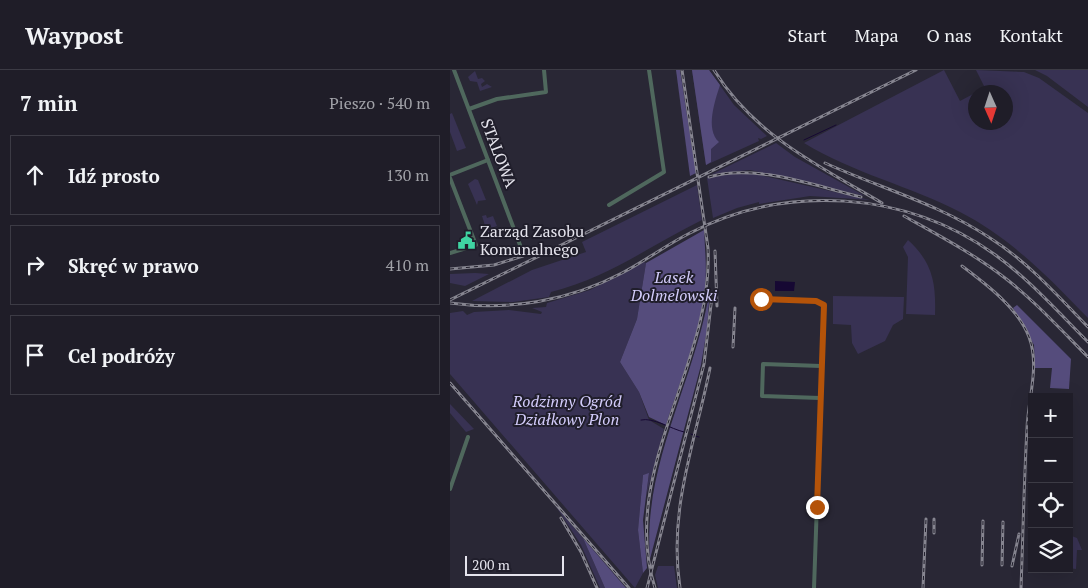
<!DOCTYPE html>
<html lang="pl">
<head>
<meta charset="utf-8">
<style>
	:root { --surface:#1f1d28; --page:#272630; --text:#f1f3f6; --muted:#a1a2a8; --line:#3c3b45 }
	body { margin:0; font-family:"PT Serif",serif; background:var(--page); color:var(--text) }
	.controls { position:absolute; right:15px; bottom:15px; display:grid; overflow:hidden; border-radius:0px; box-shadow:0 5px 20px #0002 }
	.controls button { width:45px; height:45px; display:grid; place-items:center; padding:0; border:0; border-bottom:1px solid var(--line); background:var(--surface); color:var(--text); font:25px sans-serif }
	.compass { position:absolute; left:518px; top:15px; width:45px; height:45px; border-radius:50%; background:var(--surface); box-shadow:0 5px 20px #0002; rotate:177deg }
	.scale { position:absolute; left:15px; bottom:12px; width:99px; box-sizing:border-box; padding-left:5px; border:2px solid #e5e4ed; border-top:0; font-size:14px; line-height:18px; white-space:nowrap; color:#e5e4ed; -webkit-text-stroke:4px #201e2b; paint-order:stroke }
	.stop { position:absolute; width:15px; height:15px; margin:-11px; border:4px solid #b45309; border-radius:50%; background:#fff }
	.stop.end { background:#b45309; border-color:#fff; box-shadow:0 1px 5px #0008 }
	.list { margin:0; padding:0; list-style:none }
	h2 { display:flex; justify-content:space-between; align-items:center; height:65px; margin:0; padding:0 20px; font-size:21px }
	h2 small { font-size:16px; font-weight:400; color:var(--muted) }
	.list li { display:grid; grid-template-columns:32px 1fr auto; gap:15px; align-items:center; box-sizing:border-box; height:80px; margin:0 10px 10px; padding:0 10px; border:1px solid var(--line); border-radius:0px }
	.list b { display:block; font-size:19px; white-space:nowrap }
	.list em { font-size:16px; font-style:normal; color:var(--muted) }
	.icon { flex:none; width:28px; height:28px; fill:none; stroke:currentColor; stroke-width:2; stroke-linecap:round; stroke-linejoin:round }
	.map { position:relative; flex:none; width:638px; height:518px; overflow:hidden }
	header { display:flex; align-items:center; gap:30px; box-sizing:border-box; height:70px; padding:0 25px; background:var(--surface); border-bottom:1px solid var(--line) }
	header strong { font-size:24px }
	nav { display:flex; gap:28px; margin-inline-start:auto; font-size:18px }
	main { display:flex }
	aside { flex:1; background:var(--surface) }
	.map>svg:first-child { display:block }
</style>
</head>
<body>
<header>
<strong>Waypost</strong>
<nav><a>Start</a><a>Mapa</a><a>O nas</a><a>Kontakt</a></nav>
</header>
<main>
<aside>
<h2>7 min<small>Pieszo · 540 m</small></h2>
<ul class="list">
<li><svg class="icon" aria-label="ahead" viewBox="0 0 24 24"><path d="M12 20V5M6 11l6-6 6 6"/></svg><div><b>Idź prosto</b></div><em>130 m</em></li>
<li><svg class="icon" aria-label="right" viewBox="0 0 24 24"><path d="M7 20v-9h11M14 6l5 5-5 5"/></svg><div><b>Skręć w prawo</b></div><em>410 m</em></li>
<li><svg class="icon" aria-label="arrive" viewBox="0 0 24 24"><path d="M6 21V4h12l-3 4 3 4H6"/></svg><div><b>Cel podróży</b></div></li>
</ul>
</aside>
<div class="map">
<svg width="638" height="518" viewBox="0 0 638 518">
	<rect width="100%" height="100%" fill="#292735"/>
	<!-- green -->
	<g fill="#383253">
		<path d="M242,0H259L284,35L317,66L311,69L308,68L309,71L256,95Z"/>
		<path d="M494,0L510,31L525,23L526,52H556V22H526L535,18L526,0L574,2L589,8L638,43V248C599,208 561,168 510,142C460,116 403,103 354,73Z"/>
		<path d="M585,0H638V37L597,6Z"/>
		<path d="M25,1L28,9L32,8L35,11L31,14L32,17L37,14L42,17L30,21L27,12L20,11L18,7Z"/>
		<path d="M2,43L16,78L7,81L0,62V44Z"/>
		<path d="M326,73L345,87L415,126L300,100L262,104Z"/>
		<path d="M279,104H305L420,130L360,126L309,134V132L287,138L263,148L257,108Z"/>
		<path d="M25,109L28,110L36,130L28,131L27,135L18,114Z"/>
		<path d="M247,115L252,150C199,176 160,207 101,222L99,227L63,232L22,231L82,200L136,182L132,172Z"/>
		<path d="M36,145L37,148L43,146L47,156L44,157L48,158L50,164L39,168L32,146Z"/>
		<path d="M458,170C483,193 486,213 485,245L456,244L458,187L453,177Z"/>
		<path d="M194,192L196,193L187,249L170,292L189,322L199,350L214,359L196,427L199,404L193,405L188,460L193,503L185,518L0,304V243L13,241L17,245L24,242L59,240L91,244L92,242L82,238L96,237L97,233L140,220Z"/>
		<path d="M25,203L39,204L15,216L0,213V204Z"/>
		<path d="M383,226L454,227L453,249L443,255L435,271L408,284L402,273L401,255L383,254Z"/>
		<path d="M0,334L24,359L16,362L0,343Z"/>
		<path d="M105,435L133,468L155,518H150L131,475Z"/>
		<path d="M619,465L627,468L632,480H627L626,499L619,498Z"/>
		<path d="M208,496H224L227,518H208L205,505Z"/>
	</g>
	<!-- forest -->
	<g fill="#554c7c">
		<path d="M226,0H230L246,103L240,106Z"/>
		<path d="M242,0H259L270,15C265,31 255,59 269,72L261,79V92L256,95Z"/>
		<path d="M254,160C255,179 257,198 255,218C250,264 230,311 216,355L199,347L189,322L170,292L187,249L196,193Z"/>
		<path d="M260,218L257,259L251,295L200,489C192,394 246,310 260,218Z"/>
		<path d="M567,235L621,289L619,319L600,318L602,298H585L584,275L563,238Z"/>
		<path d="M199,403L193,450L197,498L193,503L188,460L193,405Z"/>
		<path d="M133,468L176,518H155Z"/>
	</g>
	<!-- water -->
	<path fill="#160833" d="M325,211L345,212L344,221H325Z"/>
	<g fill="none" stroke-linecap="round" stroke-linejoin="round">
		<!-- stream -->
		<g stroke="#160833" stroke-width="1">
			<path d="M354,70L386,55"/>
			<path d="M191,350C203,347 221,359 234,362"/>
			<path d="M241,364L243,365"/>
			<path d="M245,366L249,367"/>
		</g>
		<!-- minor -->
		<g stroke="#4f685d" stroke-width="4">
			<path d="M4,0L70,175"/>
			<path d="M19,39L47,29L96,22L94,0"/>
			<path d="M0,105L38,90"/>
			<path d="M0,108L26,175L0,183"/>
			<path d="M159,135L214,102L199,0"/>
			<path d="M311,229L366,231L374,235L364,518"/>
			<path d="M370,328L312,326L313,294L371,296"/>
			<path d="M0,419L18,367"/>
		</g>
		<defs>
			<g id="rail">
				<path d="M264,0C304,65 369,96 432,133"/>
				<path d="M375,93C430,118 489,134 540,168C578,192 607,225 638,257"/>
				<path d="M259,107C305,93 365,116 411,127"/>
				<path d="M454,146C488,165 524,184 555,208C585,231 611,260 638,287"/>
				<path d="M265,181L267,236"/>
				<path d="M512,196C536,214 568,238 579,267C590,296 578,329 577,358C574,411 573,465 571,518"/>
				<path d="M0,199L44,195L73,186"/>
				<path d="M0,230L466,0"/>
				<path d="M0,233C59,241 119,231 172,203C195,191 216,175 240,163C336,113 456,121 544,184C579,209 608,242 638,272"/>
				<path d="M283,277L285,238"/>
				<path d="M0,313L179,518"/>
				<path d="M111,448L131,482L147,518"/>
				<path d="M484,463V449"/>
				<path d="M532,495L533,451"/>
				<path d="M552,495L553,452"/>
				<path d="M562,496L569,464"/>
				<path d="M197,518L254,294L262,226"/>
				<path d="M205,518C168,401 264,294 258,178L232,0"/>
				<path d="M230,518C218,440 245,373 260,298"/>
				<path d="M473,518L476,449"/>
			</g>
		</defs>
		<!-- rail casing -->
		<use href="#rail" stroke="#868590" stroke-width="3"/>
		<!-- rail -->
		<use href="#rail" stroke="#201e2b" stroke-width="1" stroke-dasharray="4" stroke-linecap="butt"/>
	</g>
	<g fill="none" stroke-linecap="round" stroke-linejoin="round">
		<!-- route -->
		<path stroke="#b45309" stroke-width="6" d="M311,229L366,231L374,235L367,437"/>
	</g>
	<!-- icons -->
	<defs>
		<symbol id="civic-bare" viewBox="-9 -9 18 18"><path d="M-.6-6.5H3V-4.5H.6V-3L4-1V1h2V6H-6V1h2V-1L-.6-3ZM-1.2 2.5V6h2.4V2.5Z" fill="#3fd4a2" stroke="#201e2b" stroke-width="2.5" paint-order="stroke"/></symbol>
	</defs>
	<g fill-rule="evenodd">
		<use href="#civic-bare" x="4" y="158" width="25" height="25"/>
	</g>
	<g text-anchor="middle" dominant-baseline="central" stroke-width="4" stroke-linejoin="round" paint-order="stroke">
		<!-- street labels -->
		<g font-size="16" fill="#e5e4ed" stroke="#201e2b">
			<text transform="translate(49 83) rotate(69)">STALOWA</text>
		</g>
		<!-- poi labels -->
		<g font-size="16" fill="#e5e4ed" stroke="#201e2b" text-anchor="start">
			<text x="30" y="161">Zarząd Zasobu<tspan x="30" dy="18">Komunalnego</tspan></text>
		</g>
		<!-- park labels -->
		<g font-size="16" font-style="italic" fill="#d3ccfb" stroke="#201e2b">
			<text x="224" y="207">Lasek<tspan x="224" dy="18">Dolmelowski</tspan></text>
			<text x="117" y="331">Rodzinny Ogród<tspan x="117" dy="18">Działkowy Plon</tspan></text>
		</g>
	</g>
</svg>
<div class="controls">
<button>+</button>
<button>−</button>
<button><svg class="icon" aria-label="locate" viewBox="0 0 24 24"><circle cx="12" cy="12" r="6"/><path d="M12 2v4M12 18v4M2 12h4M18 12h4"/></svg></button>
<button><svg class="icon" aria-label="layers" viewBox="0 0 24 24"><path d="M12 4l9 5-9 5-9-5zM3 14l9 5 9-5"/></svg></button>
</div>
<svg class="compass" viewBox="-18 -18 36 36"><path d="M0-13l5 13h-10z" fill="#e53935"/><path d="M0 13l5-13h-10z" fill="#a1a2a8"/></svg>
<div class="scale">200 m</div>
<div class="stop" style="left:311px;top:229px"></div>
<div class="stop end" style="left:367px;top:437px"></div>
</div>
</main>
</body>
</html>
